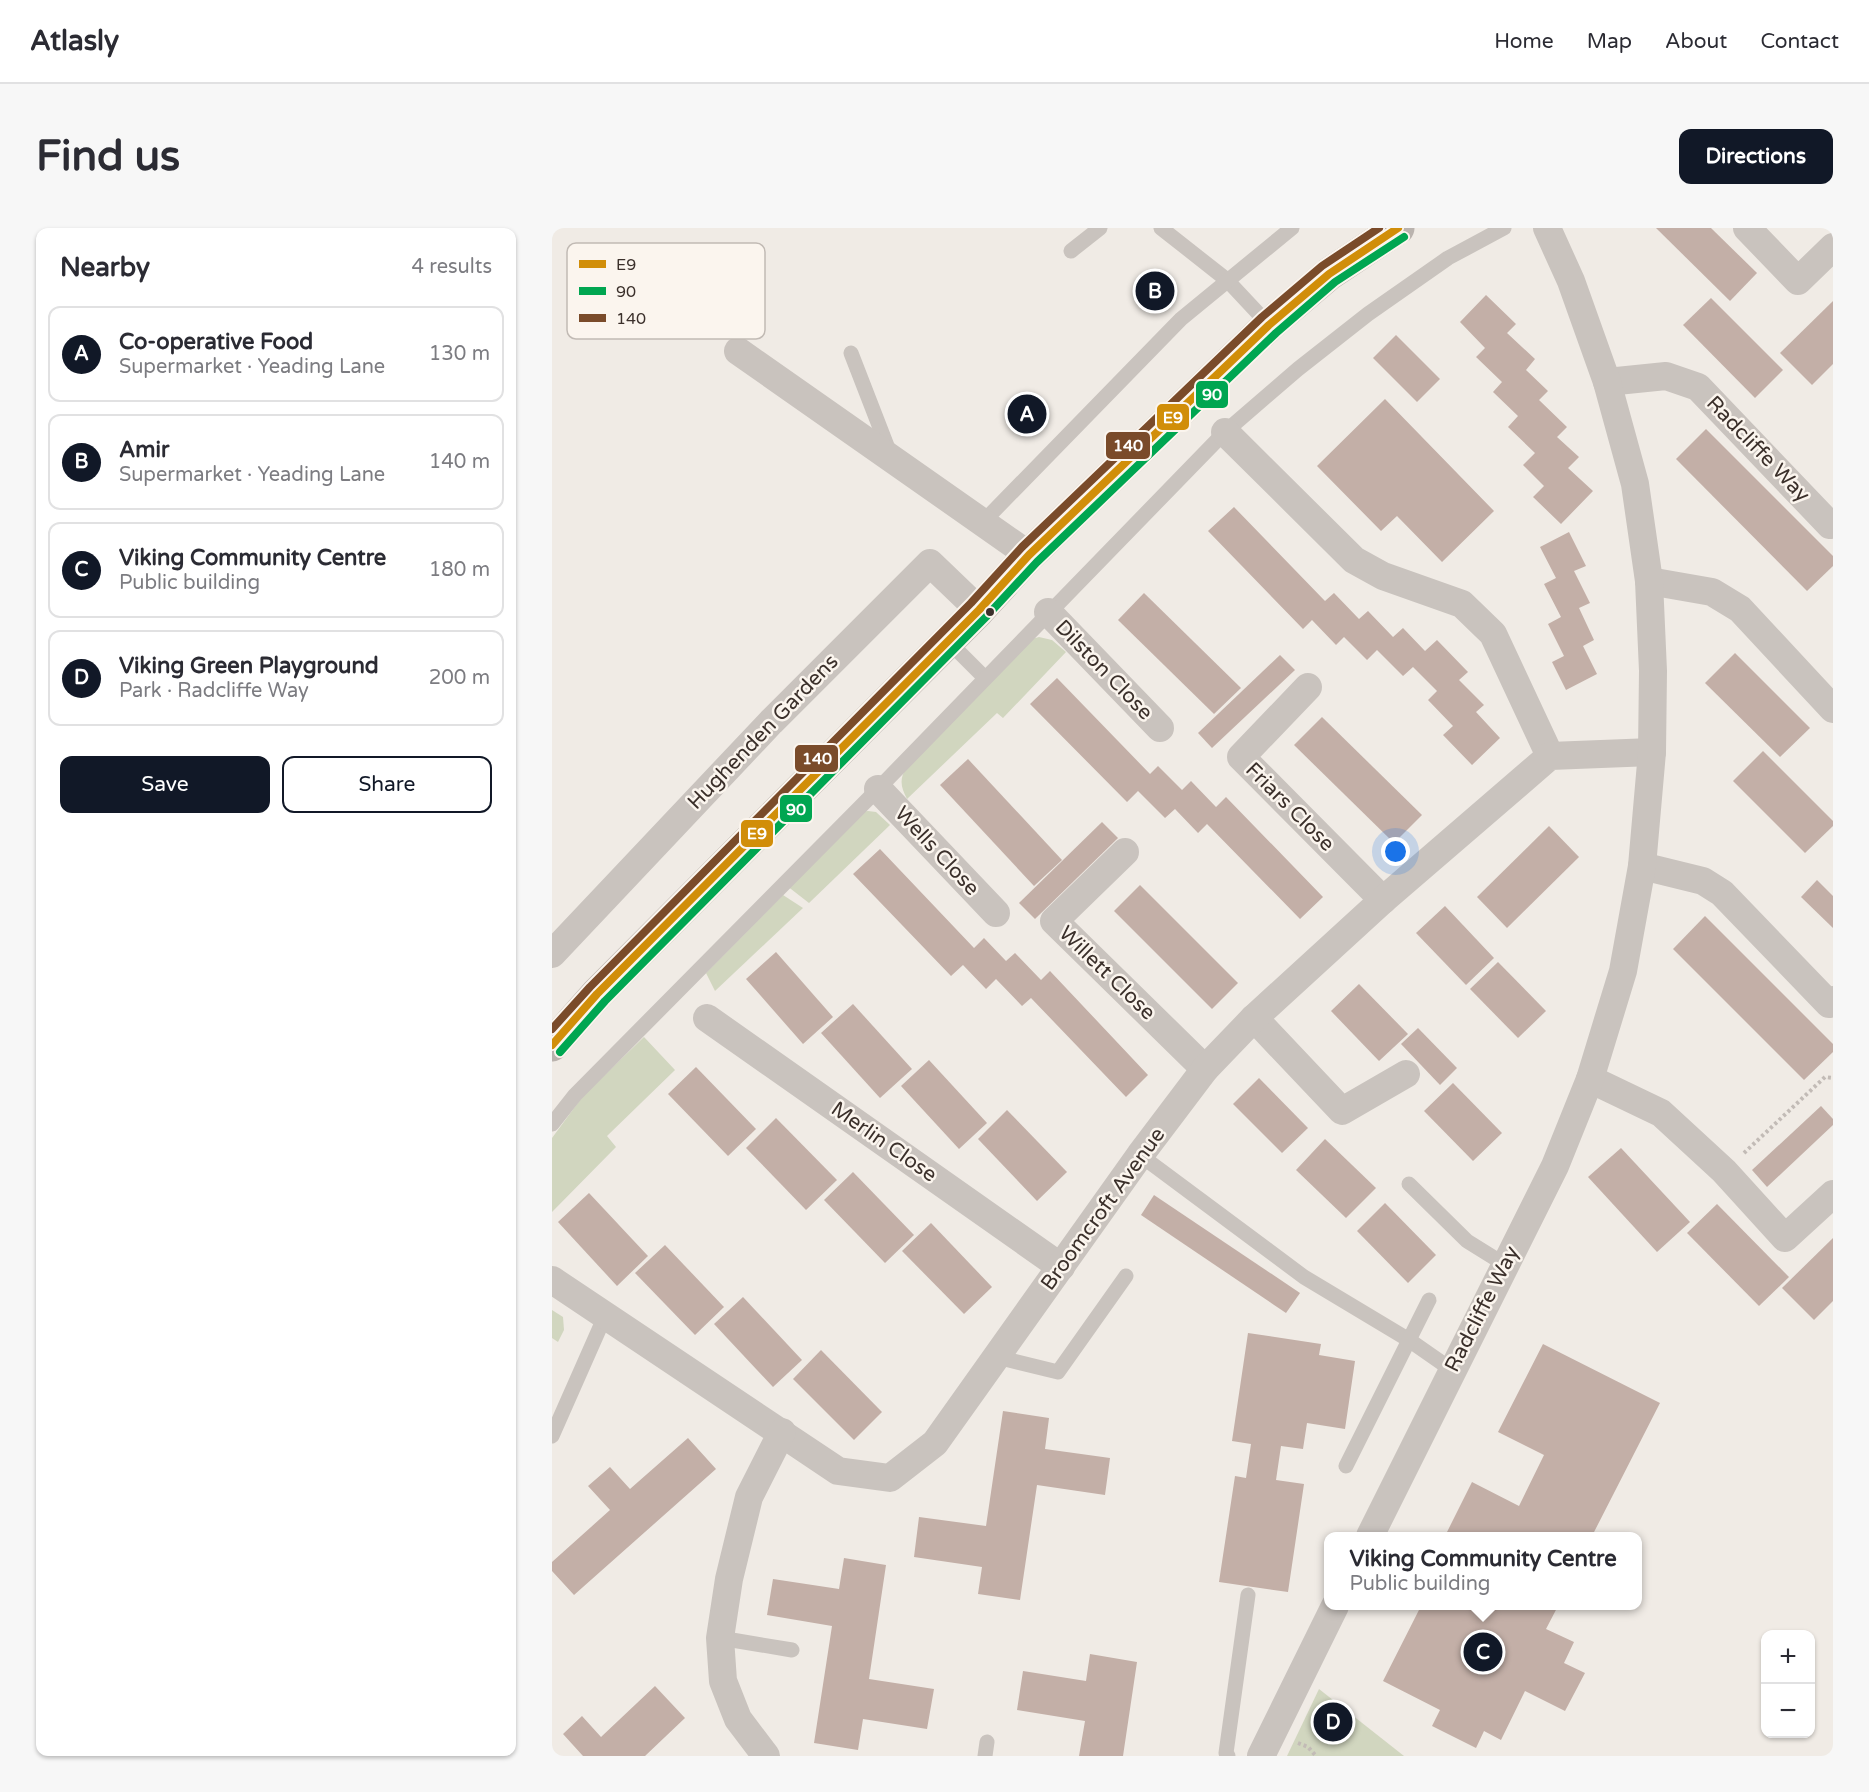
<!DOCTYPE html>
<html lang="en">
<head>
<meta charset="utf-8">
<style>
	:root { --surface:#fff; --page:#f7f7f7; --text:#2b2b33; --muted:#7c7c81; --line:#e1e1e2; --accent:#111827 }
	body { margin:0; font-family:"Varela Round",sans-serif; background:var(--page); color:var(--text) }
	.controls { position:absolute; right:18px; bottom:18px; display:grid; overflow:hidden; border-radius:12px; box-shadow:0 2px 4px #0004 }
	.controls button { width:54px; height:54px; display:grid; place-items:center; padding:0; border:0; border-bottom:2px solid var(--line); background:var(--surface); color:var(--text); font:30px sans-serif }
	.you { position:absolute; left:844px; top:624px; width:21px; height:21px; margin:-15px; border:4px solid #fff; border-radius:50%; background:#1a73e8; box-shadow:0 0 0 9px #1a73e833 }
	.badge { display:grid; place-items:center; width:39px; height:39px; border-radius:50%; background:var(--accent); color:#fff; font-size:20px; font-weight:700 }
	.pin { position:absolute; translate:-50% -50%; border:3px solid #fff; box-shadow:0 2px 6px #0006 }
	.popup { position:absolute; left:772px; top:1304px; width:318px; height:78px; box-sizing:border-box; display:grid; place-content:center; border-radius:12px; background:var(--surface); filter:drop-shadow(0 2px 4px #0005); font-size:20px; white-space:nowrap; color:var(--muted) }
	.popup b { font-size:22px; color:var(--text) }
	.popup::after { content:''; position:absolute; left:50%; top:100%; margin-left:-12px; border:12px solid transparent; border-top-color:var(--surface) }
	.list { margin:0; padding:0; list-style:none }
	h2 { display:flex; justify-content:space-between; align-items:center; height:78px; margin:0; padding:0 24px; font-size:26px }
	h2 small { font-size:20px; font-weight:400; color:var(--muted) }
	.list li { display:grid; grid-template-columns:39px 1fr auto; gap:18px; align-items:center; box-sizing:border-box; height:96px; margin:0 12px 12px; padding:0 12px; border:2px solid var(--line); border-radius:12px }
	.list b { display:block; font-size:22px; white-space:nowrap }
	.list p { margin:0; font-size:20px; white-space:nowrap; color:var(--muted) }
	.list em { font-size:20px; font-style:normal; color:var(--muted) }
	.actions { display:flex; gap:12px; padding:18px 24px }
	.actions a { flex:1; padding:14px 0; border:2px solid var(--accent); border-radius:12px; text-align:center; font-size:21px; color:var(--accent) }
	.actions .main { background:var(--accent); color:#fff }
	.map { position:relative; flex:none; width:1281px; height:1528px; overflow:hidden; border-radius:12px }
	header { display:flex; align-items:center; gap:36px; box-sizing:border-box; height:84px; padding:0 30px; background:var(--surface); border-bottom:2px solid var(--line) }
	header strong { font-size:28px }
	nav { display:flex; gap:33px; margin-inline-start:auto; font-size:21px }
	.intro { display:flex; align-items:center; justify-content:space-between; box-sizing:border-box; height:144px; padding:0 36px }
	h1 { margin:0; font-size:42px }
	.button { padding:15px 27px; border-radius:12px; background:var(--accent); color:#fff; font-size:21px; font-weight:700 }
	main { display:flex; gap:36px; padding:0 36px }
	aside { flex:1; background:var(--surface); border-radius:12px; box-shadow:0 2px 4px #0004 }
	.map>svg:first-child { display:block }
</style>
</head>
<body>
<header>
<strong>Atlasly</strong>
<nav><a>Home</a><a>Map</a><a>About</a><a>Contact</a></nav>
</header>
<div class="intro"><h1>Find us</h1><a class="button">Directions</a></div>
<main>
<aside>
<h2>Nearby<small>4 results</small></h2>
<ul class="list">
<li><span class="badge">A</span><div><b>Co-operative Food</b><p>Supermarket · Yeading Lane</p></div><em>130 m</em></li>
<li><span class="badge">B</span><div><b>Amir</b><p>Supermarket · Yeading Lane</p></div><em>140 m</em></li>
<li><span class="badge">C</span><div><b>Viking Community Centre</b><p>Public building</p></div><em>180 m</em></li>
<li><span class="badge">D</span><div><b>Viking Green Playground</b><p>Park · Radcliffe Way</p></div><em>200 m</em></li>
</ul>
<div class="actions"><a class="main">Save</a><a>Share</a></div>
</aside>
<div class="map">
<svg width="1281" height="1528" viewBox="0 0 1281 1528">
	<rect width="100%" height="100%" fill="#f0ebe5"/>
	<!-- green -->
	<g fill="#d1d6bf">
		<path d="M487,409L500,412L514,424L451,490L445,485L355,571C349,559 347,552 354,540L473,413Z"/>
		<path d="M316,583L324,584L338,597L257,675L230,654L299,585Z"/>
		<path d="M231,667L251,680L163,763L154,745Z"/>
		<path d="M92,809L123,842L55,908L64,919L0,984V910L31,868Z"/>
		<path d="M0,1082L11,1089L12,1102L6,1114L0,1110Z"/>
		<path d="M767,1461L852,1528H735Z"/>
	</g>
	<!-- building -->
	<g fill="#c3afa7">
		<path d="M1104,0H1159L1205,45L1178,73Z"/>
		<path d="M934,67L964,96L955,105L983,131L974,142L996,163L987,172L1015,199L1005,209L1027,229L1016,240L1041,263L1009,296L981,269L992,258L971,237L983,225L956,199L966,188L941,164L950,154L924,129L933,120L908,94Z"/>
		<path d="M1159,70L1231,142L1203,170L1131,97Z"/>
		<path d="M1281,73V136L1260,157L1228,125Z"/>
		<path d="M844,107L888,151L865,174L821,130Z"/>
		<path d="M833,171L942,283L890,334L845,288L829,303L765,238Z"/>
		<path d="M1154,201L1281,328V338L1255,363L1124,231Z"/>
		<path d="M682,279L773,373L782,365L807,391L816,383L841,409L851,400L873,423L885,412L916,444L907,452L932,477L924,484L948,510L920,537L891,507L901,498L876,472L885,463L861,439L851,448L825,422L815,432L792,409L784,417L760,392L751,401L656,303Z"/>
		<path d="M1017,304L1034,338L1022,343L1038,375L1027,380L1042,412L1031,418L1045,446L1014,462L1000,434L1012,428L996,396L1009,389L992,356L1004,350L988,319Z"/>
		<path d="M592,365L689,460L662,486L566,392Z"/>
		<path d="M1183,425L1258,500L1228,529L1153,455Z"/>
		<path d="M728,427L743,442L660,520L646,505Z"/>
		<path d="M505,450L598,546L606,538L630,562L639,553L664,579L674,569L771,669L748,691L655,596L646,605L623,581L613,590L586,563L575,574L478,476Z"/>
		<path d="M770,489L870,587L842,615L742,517Z"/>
		<path d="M1211,523L1281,593V598L1253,625L1181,553Z"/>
		<path d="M416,531L510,632L482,658L388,557Z"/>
		<path d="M550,594L566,610L483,691L467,675Z"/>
		<path d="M997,598L1027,629L955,700L925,669Z"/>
		<path d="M328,621L422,720L432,710L454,733L463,725L489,752L498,743L596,847L574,869L479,770L470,778L444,751L434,761L411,737L399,748L301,646Z"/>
		<path d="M1265,652L1281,668V700L1249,669Z"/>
		<path d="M588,657L686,755L660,781L562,683Z"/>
		<path d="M893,678L942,730L914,757L864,705Z"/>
		<path d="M1153,688L1281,816V824L1252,852L1121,721Z"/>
		<path d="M224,724L281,789L251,816L194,751Z"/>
		<path d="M946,734L994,783L966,810L918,761Z"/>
		<path d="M807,756L856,806L827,833L779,783Z"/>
		<path d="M301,776L360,841L328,870L269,805Z"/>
		<path d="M866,800L905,840L888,857L849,816Z"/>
		<path d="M377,832L435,895L407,921L349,858Z"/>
		<path d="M144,839L204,901L176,928L116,866Z"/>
		<path d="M707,850L756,900L730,925L681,876Z"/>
		<path d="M901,855L950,905L921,933L872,883Z"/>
		<path d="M1269,878L1281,891V897L1215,959L1200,942Z"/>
		<path d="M455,882L515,944L485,973L426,911Z"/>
		<path d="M224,890L285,952L254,982L194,920Z"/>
		<path d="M773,911L824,960L794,990L744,942Z"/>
		<path d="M1069,920L1138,994L1105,1024L1036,949Z"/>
		<path d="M301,944L362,1007L333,1035L272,972Z"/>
		<path d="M37,965L96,1028L65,1058L6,994Z"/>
		<path d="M602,967L748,1065L734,1085L589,987Z"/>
		<path d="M833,975L884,1027L856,1055L805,1003Z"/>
		<path d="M1165,976L1237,1049L1207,1078L1135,1005Z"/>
		<path d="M379,995L440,1059L412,1086L350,1023Z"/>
		<path d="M1281,1010V1073L1262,1092L1230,1060Z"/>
		<path d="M113,1017L172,1079L143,1107L83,1045Z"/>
		<path d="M191,1069L250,1132L221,1159L162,1096Z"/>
		<path d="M696,1105L769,1116L767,1127L803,1133L793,1201L755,1195L751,1221L729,1218L724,1252L752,1256L736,1364L667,1354L683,1248L694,1250L699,1216L680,1213Z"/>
		<path d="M991,1116L1108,1175L1040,1308H893L920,1254L967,1278L992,1227L946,1204Z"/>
		<path d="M269,1122L330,1184L302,1212L241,1151Z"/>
		<path d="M451,1183L497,1190L493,1221L558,1230L553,1267L485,1257L468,1372L426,1366L430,1339L362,1329L367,1289L434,1298Z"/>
		<path d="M136,1210L164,1241L22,1367L0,1343V1334L58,1282L36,1258L58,1239L78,1261Z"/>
		<path d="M292,1330L334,1337L317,1451L382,1461L375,1501L311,1491L306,1522L262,1515L280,1398L215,1387L221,1351L287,1361Z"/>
		<path d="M869,1378H1006L994,1401L1022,1414L1012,1435L1033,1445L1013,1483L973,1463L949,1512L932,1503L924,1520L880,1498L888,1482L831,1453Z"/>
		<path d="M538,1426L585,1434L571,1528H527L533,1493L465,1482L471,1443L534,1453Z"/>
		<path d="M103,1458L133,1490L93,1528H31L11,1506L30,1488L49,1509Z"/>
	</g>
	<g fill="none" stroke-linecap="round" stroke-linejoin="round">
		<!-- path -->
		<g stroke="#c2bbb6" stroke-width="4" stroke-dasharray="3 3" stroke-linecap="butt">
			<path d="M1192,925L1273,849L1281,850"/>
			<path d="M746,1515L756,1519L764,1528"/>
		</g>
		<!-- lane -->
		<g stroke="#c9c3be" stroke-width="15">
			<path d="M609,0L675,52L717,97"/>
			<path d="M519,23L548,0"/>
			<path d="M299,125L337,223"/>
			<path d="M430,295L629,91L740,0"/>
			<path d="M396,413L433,450"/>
			<path d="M0,896L23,867L326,561L673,204L746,141L816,86L896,30L952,0"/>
			<path d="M588,927L752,1049L857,1112L900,1142"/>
			<path d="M857,956L915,1013L952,1036"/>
			<path d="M445,1129L506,1144L574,1048"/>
			<path d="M0,1208L53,1088"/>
			<path d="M794,1238L877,1072"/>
			<path d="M168,1410L240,1422"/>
			<path d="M433,1528L435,1514"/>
			<path d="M676,1528L674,1525L696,1367"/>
		</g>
		<!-- street -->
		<g stroke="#c9c3be" stroke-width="28">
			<path d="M1195,0L1246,53L1281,19"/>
			<path d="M186,123L477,327"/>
			<path d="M1055,154L1114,148L1146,159L1278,297L1281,295"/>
			<path d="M673,204L802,332L831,348L910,376L941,406L998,528"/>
			<path d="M1097,353L1160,364L1188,381L1281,481"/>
			<path d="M496,384L608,500"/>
			<path d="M756,459L689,529L831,672"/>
			<path d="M326,561L444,685"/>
			<path d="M573,624L502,693L653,841"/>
			<path d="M1090,638L1151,653L1170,665L1277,776L1281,772"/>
			<path d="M0,726L219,494L378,335L427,382"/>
			<path d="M155,790L509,1039"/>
			<path d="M702,790L790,883L854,846"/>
			<path d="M1038,851L1109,885L1172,943L1233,1010L1281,966"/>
			<path d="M0,1052L286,1243L338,1250L383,1215L588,927L653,841L702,790L831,672L998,528L1100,524"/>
			<path d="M818,1308L1003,938L1038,851L1071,743L1090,638L1100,524L1101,443L1097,353L1083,256L1055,154L1019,53L995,0"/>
			<path d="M214,1528L186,1491L171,1453L168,1410L177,1351L197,1269L230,1204"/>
			<path d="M709,1528L783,1378"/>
		</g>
		<!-- secondary -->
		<path stroke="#bab3ae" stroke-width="33" d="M0,817L45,766L427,382L477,327L717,97L777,46L846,0"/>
		<defs>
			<path id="bus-1" d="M0,817L45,766L427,382L477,327L717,97L777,46L846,0"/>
			<path id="bus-2" d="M8,824L53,773L434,389L485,334L724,105L783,54L852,9"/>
			<path id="bus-3" d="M0,801L38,759L419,375L470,319L710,89L770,38L827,0"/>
		</defs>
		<!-- bus-1 casing -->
		<use href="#bus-1" stroke="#fbf5ee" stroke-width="12"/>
		<!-- bus-2 casing -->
		<use href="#bus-2" stroke="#fbf5ee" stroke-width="12"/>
		<!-- bus-3 casing -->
		<use href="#bus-3" stroke="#fbf5ee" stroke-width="12"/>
		<!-- bus-1 -->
		<use href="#bus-1" stroke="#d18e09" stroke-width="8"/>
		<!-- bus-2 -->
		<use href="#bus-2" stroke="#00a651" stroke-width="8"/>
		<!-- bus-3 -->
		<use href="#bus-3" stroke="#7a4b2a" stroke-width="8"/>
	</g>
	<!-- markers -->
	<circle fill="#3b302b" stroke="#fbf5ee" stroke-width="2" cx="438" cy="384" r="5"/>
	<g text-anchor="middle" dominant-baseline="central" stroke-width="5" stroke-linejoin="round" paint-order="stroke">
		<!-- street labels -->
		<g font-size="21" fill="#3b302b" stroke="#fbf5ee">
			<text transform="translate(1206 221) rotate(46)">Radcliffe Way</text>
			<text transform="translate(552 442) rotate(46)">Dilston Close</text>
			<text transform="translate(211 504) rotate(-46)">Hughenden Gardens</text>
			<text transform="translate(738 579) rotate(45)">Friars Close</text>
			<text transform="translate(385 623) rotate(47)">Wells Close</text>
			<text transform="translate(555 745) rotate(44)">Willett Close</text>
			<text transform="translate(332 914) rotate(35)">Merlin Close</text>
			<text transform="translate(551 981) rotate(-54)">Broomcroft Avenue</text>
			<text transform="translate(930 1081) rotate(-63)">Radcliffe Way</text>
		</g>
	</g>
	<!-- legend -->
	<rect x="15" y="15" width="198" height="96" rx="9" fill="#fbf5ee" stroke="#c1bab4" stroke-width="1.5"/>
	<rect x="27" y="32" width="27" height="8" fill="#d18e09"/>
	<rect x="27" y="59" width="27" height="8" fill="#00a651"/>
	<rect x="27" y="86" width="27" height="8" fill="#7a4b2a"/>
	<g font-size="16" fill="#3b302b">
		<text x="64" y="42">E9</text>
		<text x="64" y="69">90</text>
		<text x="64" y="96">140</text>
	</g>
	<g stroke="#fbf5ee" stroke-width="2">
		<rect x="643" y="152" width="34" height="29" rx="6" fill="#00a651"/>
		<rect x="604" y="175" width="34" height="28" rx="6" fill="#d18e09"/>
		<rect x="553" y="203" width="46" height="29" rx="6" fill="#7a4b2a"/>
		<rect x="242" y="516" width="45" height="29" rx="6" fill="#7a4b2a"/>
		<rect x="227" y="566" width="34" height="29" rx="6" fill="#00a651"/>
		<rect x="188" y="591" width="34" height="29" rx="6" fill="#d18e09"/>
	</g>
	<g font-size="16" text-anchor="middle" font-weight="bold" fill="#fff">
		<text x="660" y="172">90</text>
		<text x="621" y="195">E9</text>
		<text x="576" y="223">140</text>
		<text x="265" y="536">140</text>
		<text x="244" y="587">90</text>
		<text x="205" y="611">E9</text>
	</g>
</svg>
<div class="controls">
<button>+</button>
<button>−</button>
</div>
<div class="you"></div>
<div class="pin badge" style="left:475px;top:186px">A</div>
<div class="pin badge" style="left:603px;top:63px">B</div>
<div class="pin badge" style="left:931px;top:1424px">C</div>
<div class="popup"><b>Viking Community Centre</b>Public building</div>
<div class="pin badge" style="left:781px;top:1494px">D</div>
</div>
</main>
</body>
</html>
